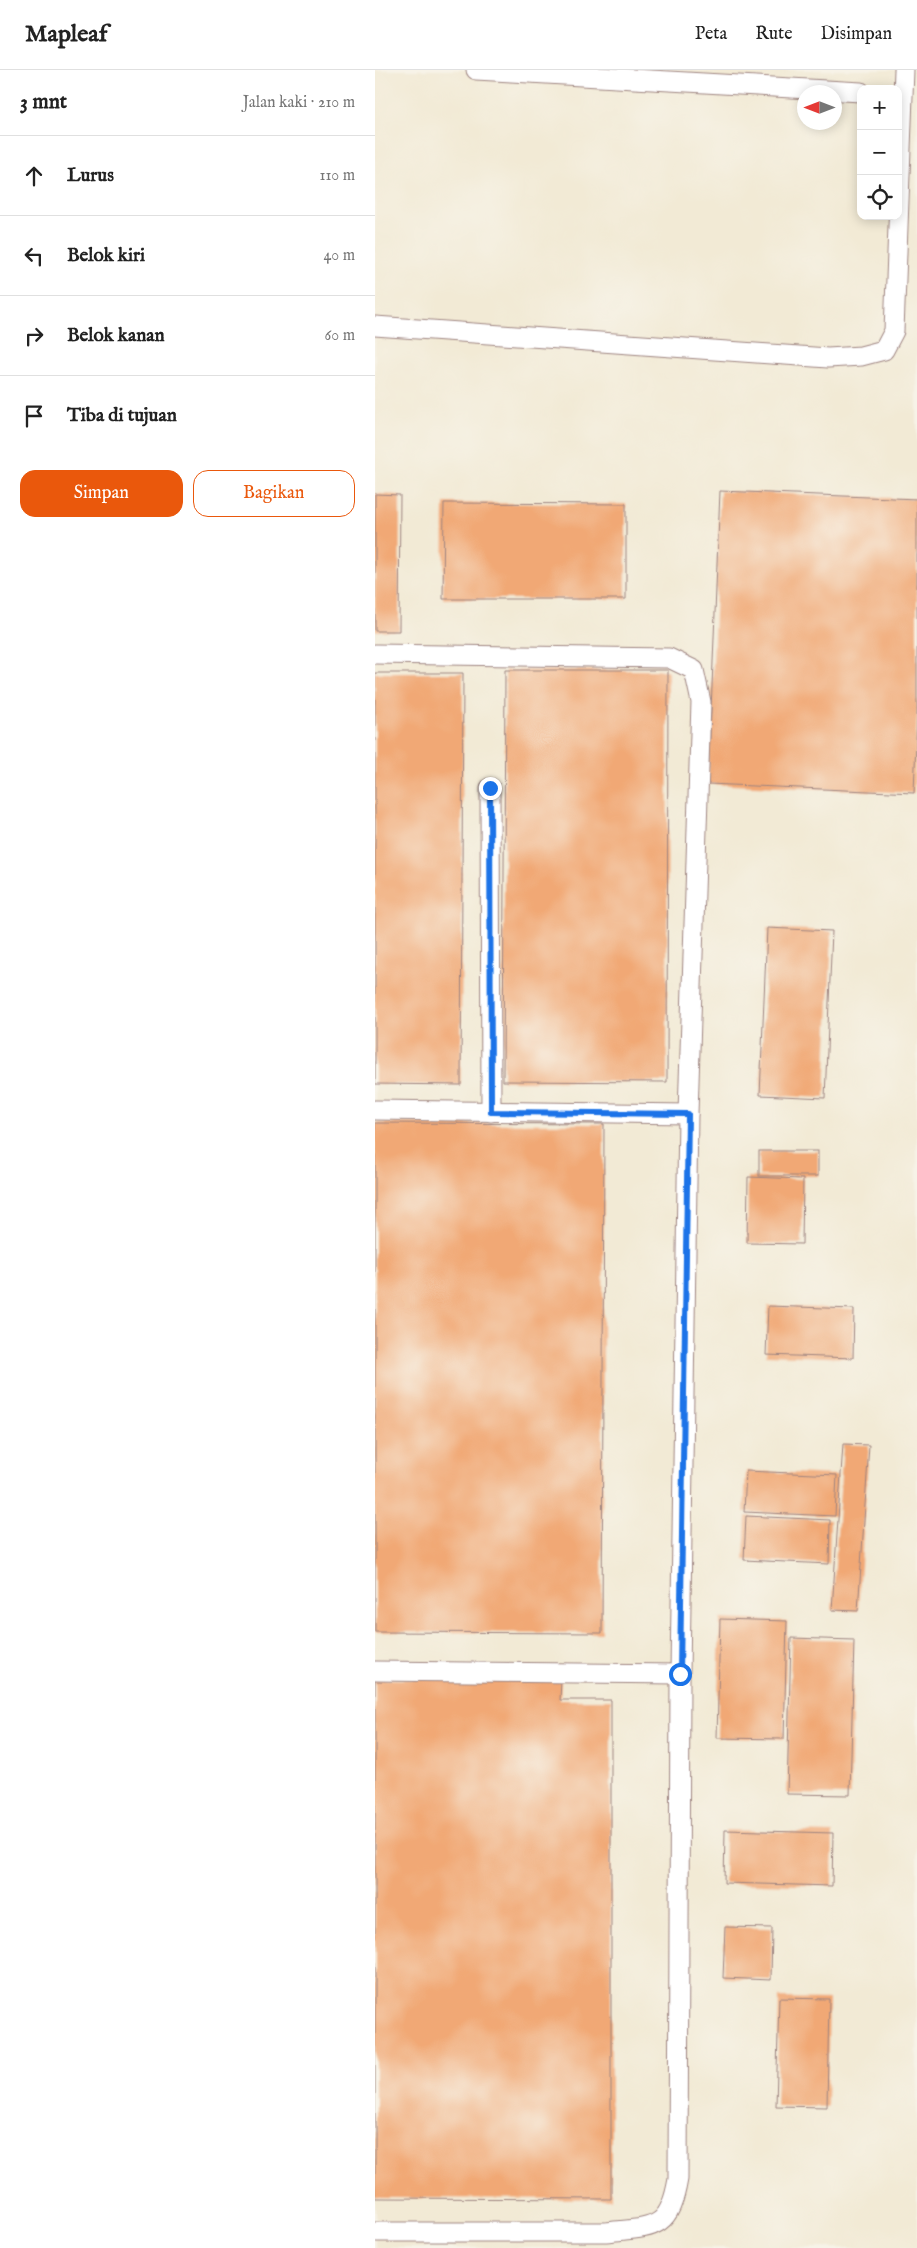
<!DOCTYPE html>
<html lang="id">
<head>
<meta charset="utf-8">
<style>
	:root { --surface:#fff; --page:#f2f2f2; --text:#222; --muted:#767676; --line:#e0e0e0; --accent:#ea580c }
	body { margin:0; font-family:"IM FELL English",serif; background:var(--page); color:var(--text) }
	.controls { position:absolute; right:15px; top:15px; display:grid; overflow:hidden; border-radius:10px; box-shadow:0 2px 12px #0003 }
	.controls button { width:45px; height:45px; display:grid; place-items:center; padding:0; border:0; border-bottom:1px solid var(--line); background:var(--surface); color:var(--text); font:25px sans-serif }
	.compass { position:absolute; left:422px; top:15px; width:45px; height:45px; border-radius:50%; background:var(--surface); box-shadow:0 2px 12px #0003; rotate:270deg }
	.stop { position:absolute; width:15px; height:15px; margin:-11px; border:4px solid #1a73e8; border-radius:50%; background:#fff }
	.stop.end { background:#1a73e8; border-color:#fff; box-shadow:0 1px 5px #0008 }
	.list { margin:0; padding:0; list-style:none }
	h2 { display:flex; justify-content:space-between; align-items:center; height:65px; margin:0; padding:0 20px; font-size:21px }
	h2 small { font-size:16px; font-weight:400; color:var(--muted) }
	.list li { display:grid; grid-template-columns:32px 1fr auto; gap:15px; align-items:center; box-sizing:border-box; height:80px; padding:0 20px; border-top:1px solid var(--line) }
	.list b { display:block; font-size:19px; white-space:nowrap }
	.list em { font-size:16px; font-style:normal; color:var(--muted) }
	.actions { display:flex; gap:10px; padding:15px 20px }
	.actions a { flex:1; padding:11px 0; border:1px solid var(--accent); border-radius:15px; text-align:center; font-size:18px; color:var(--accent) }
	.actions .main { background:var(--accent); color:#fff }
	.icon { flex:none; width:28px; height:28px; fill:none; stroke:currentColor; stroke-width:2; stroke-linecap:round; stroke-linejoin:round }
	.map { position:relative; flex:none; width:542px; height:2178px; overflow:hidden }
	header { display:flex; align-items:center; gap:30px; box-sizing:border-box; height:70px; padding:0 25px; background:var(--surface); border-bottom:1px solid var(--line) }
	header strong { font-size:24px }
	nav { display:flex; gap:28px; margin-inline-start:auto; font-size:18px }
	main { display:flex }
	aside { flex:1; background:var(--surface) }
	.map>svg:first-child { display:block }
</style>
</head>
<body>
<header>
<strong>Mapleaf</strong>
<nav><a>Peta</a><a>Rute</a><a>Disimpan</a></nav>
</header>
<main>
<aside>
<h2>3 mnt<small>Jalan kaki · 210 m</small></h2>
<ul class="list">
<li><svg class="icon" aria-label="ahead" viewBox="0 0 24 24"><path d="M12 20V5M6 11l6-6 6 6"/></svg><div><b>Lurus</b></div><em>110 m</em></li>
<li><svg class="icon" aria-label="left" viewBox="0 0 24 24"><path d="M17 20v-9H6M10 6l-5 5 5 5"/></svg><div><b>Belok kiri</b></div><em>40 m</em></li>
<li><svg class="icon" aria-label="right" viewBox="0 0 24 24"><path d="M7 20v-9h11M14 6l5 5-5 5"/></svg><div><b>Belok kanan</b></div><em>60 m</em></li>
<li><svg class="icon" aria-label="arrive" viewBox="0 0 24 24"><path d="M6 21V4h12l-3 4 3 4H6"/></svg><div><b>Tiba di tujuan</b></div></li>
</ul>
<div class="actions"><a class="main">Simpan</a><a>Bagikan</a></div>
</aside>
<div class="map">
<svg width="542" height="2178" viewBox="0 0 542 2178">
	<rect width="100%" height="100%" fill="#f7f3e8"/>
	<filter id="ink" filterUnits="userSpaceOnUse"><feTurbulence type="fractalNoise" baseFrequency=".02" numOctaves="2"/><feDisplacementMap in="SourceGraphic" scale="10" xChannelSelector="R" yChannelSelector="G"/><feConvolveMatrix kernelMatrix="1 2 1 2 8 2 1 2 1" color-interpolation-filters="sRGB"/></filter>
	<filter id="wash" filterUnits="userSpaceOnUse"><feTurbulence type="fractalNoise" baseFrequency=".0096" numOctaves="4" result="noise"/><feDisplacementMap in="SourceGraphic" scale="20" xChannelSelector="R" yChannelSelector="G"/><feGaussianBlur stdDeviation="1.12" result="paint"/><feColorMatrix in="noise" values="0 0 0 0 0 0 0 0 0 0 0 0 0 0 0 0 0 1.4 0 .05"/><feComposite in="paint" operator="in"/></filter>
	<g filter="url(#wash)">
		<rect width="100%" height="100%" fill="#f2ead5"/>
		<g id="blocks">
			<!-- building -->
			<g fill="#f1a874">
				<path d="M345,421L542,429V645L539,723L333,714Z"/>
				<path d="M0,424L25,425L24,561H0Z"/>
				<path d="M69,433L251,434V529H68Z"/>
				<path d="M130,600H293L292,1012L128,1011Z"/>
				<path d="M0,603H88L86,1015L0,1014Z"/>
				<path d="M392,858L457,861L450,1028L385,1025Z"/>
				<path d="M0,1053L229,1054L227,1563L0,1562Z"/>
				<rect x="384" y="1081" width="59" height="25"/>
				<path d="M373,1107L428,1109L427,1174L372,1173Z"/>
				<path d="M393,1236L479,1239L478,1288L391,1285Z"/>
				<path d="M468,1374L494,1375L483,1541L457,1540Z"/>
				<path d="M371,1401L462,1405L460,1446L369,1442Z"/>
				<path d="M371,1446L455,1450L454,1494L369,1490Z"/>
				<path d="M345,1549L412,1551L409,1669L342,1668Z"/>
				<path d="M416,1568L479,1570L475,1725L412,1724Z"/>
				<path d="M0,1609L186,1610L185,1630H236V2129L0,2128Z"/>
				<path d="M350,1760L458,1763L457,1816L349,1813Z"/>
				<path d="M350,1857L397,1858L396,1910L348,1908Z"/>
				<path d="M404,1928L454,1929L452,2037L401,2036Z"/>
			</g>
		</g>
	</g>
	<g filter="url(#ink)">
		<use href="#blocks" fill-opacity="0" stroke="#9e8480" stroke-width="1"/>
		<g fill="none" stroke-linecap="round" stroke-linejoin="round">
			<defs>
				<g id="lane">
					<path d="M101,0L486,22"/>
					<path d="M0,256L453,288L486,286L509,280L519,261L529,0"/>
					<path d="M0,584L294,588L319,600L326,632L313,1044L305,1604L303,2109C294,2161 279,2157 231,2162H0"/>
					<path d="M115,718L116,1042"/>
					<path d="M0,1040L313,1044"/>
					<path d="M0,1601L305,1604"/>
				</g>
			</defs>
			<!-- lane casing -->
			<use href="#lane" stroke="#9e8480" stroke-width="21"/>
			<!-- lane -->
			<use href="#lane" stroke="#fff" stroke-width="19"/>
		</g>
	</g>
	<g fill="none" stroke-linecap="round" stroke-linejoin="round" filter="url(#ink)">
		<!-- route -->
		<path stroke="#1a73e8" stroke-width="6" d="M115,718L116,1042L313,1044L305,1604"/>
	</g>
</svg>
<div class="controls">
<button>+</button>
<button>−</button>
<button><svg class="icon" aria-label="locate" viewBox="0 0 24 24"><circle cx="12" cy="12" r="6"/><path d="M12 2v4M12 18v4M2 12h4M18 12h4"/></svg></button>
</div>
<svg class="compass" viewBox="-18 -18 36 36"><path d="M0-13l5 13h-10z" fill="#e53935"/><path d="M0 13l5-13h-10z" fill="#767676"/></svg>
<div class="stop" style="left:305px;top:1604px"></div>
<div class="stop end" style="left:115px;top:718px"></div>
</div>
</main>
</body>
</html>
